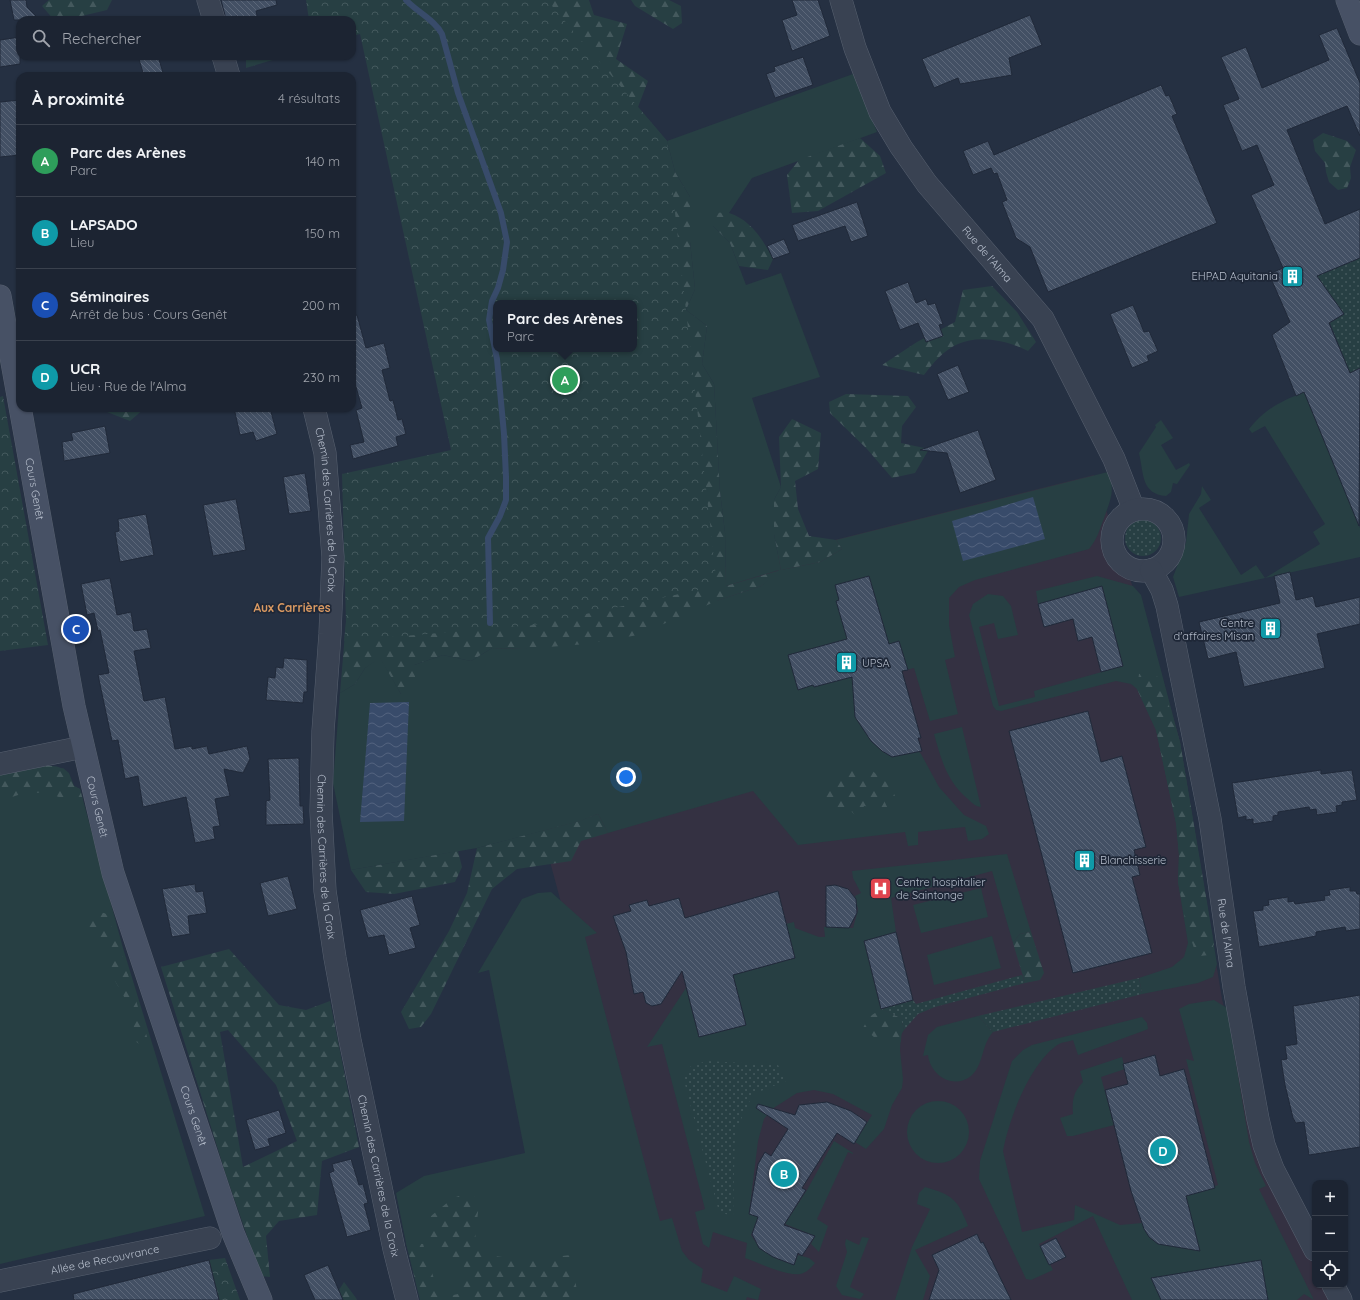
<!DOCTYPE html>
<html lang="fr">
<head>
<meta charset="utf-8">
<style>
	:root { --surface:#1c2432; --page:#29303e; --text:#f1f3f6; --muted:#a0a4ac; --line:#3a414d; --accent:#8bbbb9 }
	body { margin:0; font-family:Quicksand,sans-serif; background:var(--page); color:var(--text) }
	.controls { position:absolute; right:12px; bottom:12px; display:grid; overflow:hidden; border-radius:8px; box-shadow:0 1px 3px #0004 }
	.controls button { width:36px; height:36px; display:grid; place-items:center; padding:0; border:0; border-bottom:1px solid var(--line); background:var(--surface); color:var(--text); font:20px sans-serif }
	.you { position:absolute; left:626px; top:777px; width:14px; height:14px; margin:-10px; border:3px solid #fff; border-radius:50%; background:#1a73e8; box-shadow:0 0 0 6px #1a73e833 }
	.badge { display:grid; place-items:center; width:26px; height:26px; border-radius:50%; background:var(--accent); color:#fff; font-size:13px; font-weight:700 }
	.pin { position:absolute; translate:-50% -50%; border:2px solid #fff; box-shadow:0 1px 4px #0006 }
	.popup { position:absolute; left:493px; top:300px; width:144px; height:52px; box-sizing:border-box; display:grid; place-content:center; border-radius:8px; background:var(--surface); filter:drop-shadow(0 1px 3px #0005); font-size:13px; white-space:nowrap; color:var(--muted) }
	.popup b { font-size:15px; color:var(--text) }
	.popup::after { content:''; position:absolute; left:50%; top:100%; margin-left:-8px; border:8px solid transparent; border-top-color:var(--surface) }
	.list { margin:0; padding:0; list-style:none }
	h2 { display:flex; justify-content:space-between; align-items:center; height:52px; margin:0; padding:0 16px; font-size:17px }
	h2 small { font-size:13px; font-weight:400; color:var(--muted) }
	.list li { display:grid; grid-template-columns:26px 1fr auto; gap:12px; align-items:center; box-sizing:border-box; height:72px; padding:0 16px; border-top:1px solid var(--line) }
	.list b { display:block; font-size:15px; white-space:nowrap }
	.list p { margin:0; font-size:13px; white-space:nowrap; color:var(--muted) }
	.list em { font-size:13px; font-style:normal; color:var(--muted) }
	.icon { flex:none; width:22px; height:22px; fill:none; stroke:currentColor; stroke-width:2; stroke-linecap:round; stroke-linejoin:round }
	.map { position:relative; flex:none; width:1360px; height:1300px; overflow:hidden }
	.search { position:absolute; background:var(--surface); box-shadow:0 1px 3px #0004; left:16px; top:16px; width:340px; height:44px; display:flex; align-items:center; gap:10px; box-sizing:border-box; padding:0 14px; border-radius:12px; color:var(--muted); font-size:15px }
	.panel { position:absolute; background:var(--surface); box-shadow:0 1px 3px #0004; left:16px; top:72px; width:340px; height:340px; border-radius:12px }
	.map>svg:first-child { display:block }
</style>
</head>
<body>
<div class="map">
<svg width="1360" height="1300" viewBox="0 0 1360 1300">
	<defs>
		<pattern id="forest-firs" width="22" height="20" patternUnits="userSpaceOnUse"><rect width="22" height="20" fill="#273f43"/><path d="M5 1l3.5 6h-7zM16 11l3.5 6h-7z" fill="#44595d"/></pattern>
		<pattern id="park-crowns" width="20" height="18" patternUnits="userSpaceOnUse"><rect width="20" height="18" fill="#273f43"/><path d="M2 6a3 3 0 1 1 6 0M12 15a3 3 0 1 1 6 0" fill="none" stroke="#44595d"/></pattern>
		<pattern id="garden-dots" width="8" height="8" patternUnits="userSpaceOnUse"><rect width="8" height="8" fill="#273f43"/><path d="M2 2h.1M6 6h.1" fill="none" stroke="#44595d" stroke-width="1.8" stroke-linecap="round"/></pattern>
		<pattern id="water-waves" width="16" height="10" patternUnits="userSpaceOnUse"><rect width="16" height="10" fill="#384b6a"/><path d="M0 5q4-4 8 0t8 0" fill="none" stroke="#53637e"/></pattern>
		<pattern id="building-back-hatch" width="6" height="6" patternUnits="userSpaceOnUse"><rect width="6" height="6" fill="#435064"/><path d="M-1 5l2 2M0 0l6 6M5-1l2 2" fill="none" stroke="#5c6779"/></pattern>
	</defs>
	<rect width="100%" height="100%" fill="#253042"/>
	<!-- medical -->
	<path fill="#343142" d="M1094,475L1155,651L1180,742L1222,999L1259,1144L1271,1183L1315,1268V1285H1324L1332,1300H702L650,1234L487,627Z"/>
	<!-- grass -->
	<g fill="#273f43">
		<path d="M853,74L877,132L752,178L729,213H713V226L730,243L746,285L781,273L820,377L752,398L781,487L774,500V534L781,570L820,562L842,549L836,540L1108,472C1116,490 1110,501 1104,518C1099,531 1098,538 1089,549L975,580L959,587L949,598V625L955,657L945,660L958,714L930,721L914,668L902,671L884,714L921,754L939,787L964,815L986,826L989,834L982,839L968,841L965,827L918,832V845L908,846L905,832L798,845L753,791L608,833L598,814L581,821L477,848L351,870L333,783L340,693L355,684L365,668L380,657L401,694L414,665L443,655L471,661L492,648L523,649L719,600L761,586L779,570L726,586L725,533L720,492L714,384L702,364L707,326L686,310L695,289L690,242V197L675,172L667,141Z"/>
		<path d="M1304,392L1360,528V557L1179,597L1173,577L1186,543L1189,514L1201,494L1202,486L1211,500L1199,508L1241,575L1256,565L1265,578L1320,544L1313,532L1325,524L1265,426L1252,433L1249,429C1266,408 1280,402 1304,392Z"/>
		<path d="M1161,420L1173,438L1161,445L1176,470L1189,463L1190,465L1177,484L1173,483L1171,492L1166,496C1141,494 1144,474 1139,453L1156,427L1155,425Z"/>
		<path d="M1097,576L1133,586L1141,595L1180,742L1217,964L1213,977L1198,983L1142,994L1139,978L1172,967L1184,957L1188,943L1178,882L1179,855L1176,823L1156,730L1137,689L1131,684L1116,681L1001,711L996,710L993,706L969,615L973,604L988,594L1003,596L1011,606L1018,635L998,639L994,623L979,627L999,706L1035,697L1034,691L1123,666L1102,587L1038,604L1036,591Z"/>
		<path d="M962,727L981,807C976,807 972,803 968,799C947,782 941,759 934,734Z"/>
		<path d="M63,768L69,773L74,786L80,789L123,948L205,1216L0,1264V782Z"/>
		<path d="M1007,854L1031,932L1020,934L1013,943L992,871L891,898L896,932L864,941L881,1009L901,1018L904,1030L901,1035L900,1050L903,1079L902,1088L892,1105L884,1129L866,1149L855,1142L872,1115L833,1094L814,1090L797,1093L772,1109L764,1119L758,1141L749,1214L758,1217L751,1235C763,1255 773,1257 794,1265L798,1255L809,1258L815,1263C811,1268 806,1273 800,1274C786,1276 759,1263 745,1258L747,1243L713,1232L709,1248L703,1244L695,1212L705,1209L662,1044L647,1047L686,988L699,1037L746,1025L733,975L795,958L786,924L794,922L795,928L819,937H825L824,927L853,928L858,910L855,896L861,893L853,878L852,871Z"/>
		<path d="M981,888L988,917L921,933L913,905Z"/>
		<path d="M551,892L597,933L585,937L660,1221L672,1218L682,1251L689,1260L703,1269L701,1282L727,1292L734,1276L761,1289L758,1300L747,1297L746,1300H422L406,1243L396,1193L424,1176L525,1153L489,970L478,973L522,899L538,893Z"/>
		<path d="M992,936L1001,968L934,985L927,955Z"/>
		<path d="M1214,1000L1227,1008L1249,1142L1255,1163L1266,1186L1259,1189L1314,1300L1304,1294L1297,1300H1132L1093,1216L1039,1244L1053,1270L1031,1280L1026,1279L979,1179L980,1161L1012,1061L1023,1050L1032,1045L1142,1017L1147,1023L1148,1029L1143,1031L1078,1055L1073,1040C1068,1042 1060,1042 1056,1046C1029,1066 1009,1119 1003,1151L1022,1232L1074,1220L1075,1205L1120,1225L1142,1223L1190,1212L1186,1196L1218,1185L1186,1059L1194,1061L1179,1009L1189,1004Z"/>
		<path d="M978,1016L993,1032C981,1045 984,1065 971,1076C953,1090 930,1075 928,1055L923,1056L928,1035L937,1027Z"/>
		<path d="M1122,1057L1125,1069L1101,1077L1114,1125L1073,1136H1067L1060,1118L1073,1114C1072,1101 1073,1092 1083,1082L1080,1071Z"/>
		<circle cx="938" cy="1132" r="31"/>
		<path d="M834,1141L853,1153V1154L848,1152L817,1219L828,1226L819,1252L811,1244L815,1236L785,1224L807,1190Z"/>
		<path d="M925,1187C953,1195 958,1200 968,1226L915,1250L930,1276L923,1300H895L912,1247L930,1209L917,1204L919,1193Z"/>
		<path d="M862,1237L869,1238L850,1287L864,1294L860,1299L842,1295L836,1286L847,1252L845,1244L846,1239L859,1245Z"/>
	</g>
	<!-- forest -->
	<g fill="url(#forest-firs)" fill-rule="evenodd">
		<path d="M49,0H112L107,10L65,20H54L42,6Z"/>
		<path d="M502,0H589L594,15L627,24L616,59L648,81L638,107L667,141L675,172L690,197V242L695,289L686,310L707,326L702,364L714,384L720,492L725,533L726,586L781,570L774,534V500L781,487L779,437L792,419L821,433L818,469L795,481L798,509L809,536L836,540L842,549L820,562L781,570L761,586L719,600L638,635L586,644L523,649L492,648L471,661L443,655L414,665L416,688L401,694L380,658L365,668L355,684L340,693L346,622L665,390L634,303Z"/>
		<path d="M631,0H669L681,6L682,23L673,29L635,6Z"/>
		<path d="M1323,133L1347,141L1356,150L1350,167L1351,178L1347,188L1338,190L1329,182L1326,172L1325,163L1315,151L1313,140Z"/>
		<path d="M860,138L880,156L886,173L818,211L792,213L787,175L799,160Z"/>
		<path d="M713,213C718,213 724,212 729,213C750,219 764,241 773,259L768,270L739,266L730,243L713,226Z"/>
		<path d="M992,286L1017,312L1036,342L1028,351C1009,341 979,334 958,344C944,350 933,363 924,375L882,365L917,342L955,322L963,290Z"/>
		<path d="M846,394L908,396L916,407L902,426L901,443L929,449L915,473L892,478L867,449L830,413L829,402Z"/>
		<path d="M104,408H145L130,421L102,410Z"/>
		<path d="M1153,671L1162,683L1180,742L1214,944L1209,955L1200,956L1195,951L1186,924L1178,882L1179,855L1176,823L1156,730L1137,689L1139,674Z"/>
		<path d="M33,765C57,767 65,762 74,786L80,789L83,800H67L45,792L18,795L0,801V771Z"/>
		<path d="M851,766L870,769L890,785L895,796L881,794L888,809L864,806L859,819L846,806L836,813L822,803L830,790L835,774Z"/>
		<path d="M598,814L608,833L581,841L571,861L517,869L492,889L431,1014L421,1027L409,1029L401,1012L449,931L467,893L477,848L580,821Z"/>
		<path d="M458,851L462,867L455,882L394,894L366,892L351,870Z"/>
		<path d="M97,911L107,914L120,948L148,1040L145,1048L135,1041L132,1011L114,979L108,953L89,931V919Z"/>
		<path d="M1031,932L1044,973L1040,980L1025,983L1013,943L1020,934Z"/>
		<path d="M229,949L279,1005L306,1010L330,1001L359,1147L322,1161L317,1215L279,1221L266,1236L270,1277L261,1276L226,1175L161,967ZM228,1030L276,1085L297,1141L243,1167L220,1032Z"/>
		<path d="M881,1009L901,1018C904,1029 901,1032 901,1042L898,1043L890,1036L874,1037L863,1028L869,1017Z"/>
		<path d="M471,1192L479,1203L475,1240L494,1256L526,1260L571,1255L577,1291L573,1300H420L406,1243L423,1244L440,1298L458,1294L471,1272L450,1256L431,1249L425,1234L431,1216L453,1198Z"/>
		<path d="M344,1282L356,1298L357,1300H343L339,1290Z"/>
	</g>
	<!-- park -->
	<g fill="url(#park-crowns)" fill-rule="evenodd">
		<path d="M306,0H547L667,141L717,586L534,625L344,641L346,622L342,474L451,450L360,34L352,36V20H309ZM496,303H634V349H496Z"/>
		<path d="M246,56H286L246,68Z"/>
		<path d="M3,396L48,645L0,651V397Z"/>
		<path d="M225,1258L240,1300H219L209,1260Z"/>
	</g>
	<!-- garden -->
	<g fill="url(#garden-dots)">
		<path d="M1360,258V368L1350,373L1330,323L1344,314L1333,298L1322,304L1311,278Z"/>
		<circle cx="1143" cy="538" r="18"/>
		<path d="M1022,975L1025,983L935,1007L918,1014L904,1030L901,1018L881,1009L913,1000L916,1004Z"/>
		<path d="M1139,978L1142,994L993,1032L978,1016Z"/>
		<path d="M707,1061L778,1065L786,1081L753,1094L735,1132L733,1216L719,1212L683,1077L691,1066Z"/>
	</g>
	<!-- water -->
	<g fill="url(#water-waves)">
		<path d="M1033,497L1045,539L963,561L952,521Z"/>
		<path d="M409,702L404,821L360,822L370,703Z"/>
	</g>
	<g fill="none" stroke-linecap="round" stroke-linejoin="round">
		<!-- stream -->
		<path stroke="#384b6a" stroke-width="6" d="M406,0C417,12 435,20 442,34L458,93L501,213L507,242L503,270L498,288L492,301L489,320L497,359L504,434L506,477V500L500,516L488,538L490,623"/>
	</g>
	<!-- building -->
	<g fill="url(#building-back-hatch)" stroke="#202939">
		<path d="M10,0H26L27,7L40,20H14Z"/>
		<path d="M221,0H276L277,5L256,11L258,20H238L237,16L226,19Z"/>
		<path d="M792,0H818L830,36L792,51L782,20L797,15Z"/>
		<path d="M1030,15L1042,45L1009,58L1012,75L960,84L958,78L934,88L922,59Z"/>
		<path d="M1337,28L1360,83V136L1347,106L1287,130L1325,224L1360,209V258L1317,276L1344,314L1329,323L1350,373L1360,368L1359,526L1304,392L1296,396L1272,335L1290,322L1269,274L1283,268L1251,195L1274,185L1257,145L1242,151L1223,105L1239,99L1221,57L1246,47L1262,88L1329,60L1319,35Z"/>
		<path d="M20,37V64L0,67V40Z"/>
		<path d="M138,56H158L164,76H144Z"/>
		<path d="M803,57L813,85L775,98L766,74L775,71L774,67Z"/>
		<path d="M1161,85L1166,96L1169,95L1177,114L1172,116L1217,223L1048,292L1030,247L1016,238L1002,202L1007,200L997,173L994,174L991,168L973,175L963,151L988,141L994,155Z"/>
		<path d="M20,100V155L0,157V102Z"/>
		<path d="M857,202L868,236L851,242L845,226L798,241L792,225Z"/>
		<path d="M784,239L790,253L773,259L767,246Z"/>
		<path d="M908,282L916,303L926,299L928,305L935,303L943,324L939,325L943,336L926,342L918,323L900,330L885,291Z"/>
		<path d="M1133,305L1144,332L1149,331L1158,351L1147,356L1149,361L1132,368L1110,314Z"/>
		<path d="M357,315L366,348L384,343L390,368L382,370L390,401L393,400L398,420L402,419L406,434L396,437L398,446L353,459L350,445L364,442L356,410L362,408L352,373V316Z"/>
		<path d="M958,365L969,392L948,400L937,374Z"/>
		<path d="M234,408H270L277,434L256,441L253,432L240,435Z"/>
		<path d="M105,426L110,453L64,461L62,442L73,440L71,433Z"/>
		<path d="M978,430L996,480L960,493L947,453L920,450Z"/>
		<path d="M305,473L311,511L289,514L283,477Z"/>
		<path d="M236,499L246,550L213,556L203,505Z"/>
		<path d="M146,514L154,555L120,562L115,532L119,531L118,519Z"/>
		<path d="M1290,572L1296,600L1313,596L1316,607L1360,597V624L1317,634L1325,668L1244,687L1236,652L1208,659L1199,622L1280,603L1274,576Z"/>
		<path d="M869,576L889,644L899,641L908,670L902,671L921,738H918L922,751L892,757L882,751L871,741L855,717L852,677L814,687L813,685L798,690L788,655L847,639L836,601L839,600L835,585Z"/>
		<path d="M110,578L117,615L131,612L134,631L147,629L151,648L134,651L144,701L165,697L175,749L192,746V749L207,746L209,754L247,746L250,759L243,773L224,769L230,796L215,799L220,826L213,827L215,839L195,843L186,797L143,807L138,776L125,779L118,740L112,741L98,675L109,673L100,630L98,631L94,613L87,615L81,584Z"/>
		<path d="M1102,586L1123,666L1101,672L1092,637L1078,641L1073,619L1044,627L1038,604Z"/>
		<path d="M284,658L307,660V692H304L303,703L266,700L268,677L275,678L276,667L283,668Z"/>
		<path d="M1088,711L1101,762L1122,756L1146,847L1134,850L1140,875L1132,877L1152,953L1073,973L1009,731Z"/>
		<path d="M299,758L300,806H303L304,824L266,825V801L270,800L268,759Z"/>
		<path d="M1321,770V774L1352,770L1357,800L1342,802V805L1336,806L1337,812L1317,815L1316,809L1310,810L1309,807L1278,812V815L1273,816V821L1253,824V819L1246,820V816L1238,818L1232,783Z"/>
		<path d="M288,876L297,909L268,916L260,883Z"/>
		<path d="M195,884L196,892L203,891L207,913L188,916L190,934L172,937L162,889Z"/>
		<path d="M835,885L848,889L856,899L857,913L849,928L826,927V886Z"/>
		<path d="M1350,887V891H1356L1357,894H1360V929L1346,931L1345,927L1316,932V936L1259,947L1253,911L1263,910V906L1269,905L1268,900L1288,897V902L1294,901L1295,904L1325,900L1324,896L1330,895L1329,890Z"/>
		<path d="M778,891L795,958L733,975L746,1025L699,1037L682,971L661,1004L652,1006L646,1003L643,992L634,994L626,952L613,916L631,911L629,905L647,900L649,906L679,898L685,918Z"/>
		<path d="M412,896L420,925L410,928L416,948L389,955L384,935L368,938L360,910Z"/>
		<path d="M896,932L913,1000L881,1009L864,941Z"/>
		<path d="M1360,995V1147L1309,1155L1304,1122L1296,1123L1293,1118L1285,1085L1281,1060L1287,1059L1285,1046L1297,1044L1293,1006Z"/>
		<path d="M1155,1055L1160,1076L1184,1069L1215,1188L1186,1196L1200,1251L1158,1244L1149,1237L1144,1229L1131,1191L1105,1090L1128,1084L1123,1064Z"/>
		<path d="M827,1102L851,1111L867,1122L854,1144L837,1133L802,1188L806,1190L784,1225L815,1236L802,1256L798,1253L794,1265L773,1257L759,1248L752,1234L758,1217L749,1214L758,1164L765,1152L771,1156L788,1129L756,1108L758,1104L795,1115L799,1105Z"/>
		<path d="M279,1110L286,1133L268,1139L270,1146L255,1150L246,1120Z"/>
		<path d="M351,1159L359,1185L363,1184L368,1203L364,1204L371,1230L347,1237L329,1173L334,1171L332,1164Z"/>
		<path d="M977,1234L981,1243L983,1242L1011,1300H929L939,1270L932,1255Z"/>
		<path d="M1056,1238L1066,1257L1049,1265L1040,1246Z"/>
		<path d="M209,1260L219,1300H74L73,1294Z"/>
		<path d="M1261,1260L1268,1300H1161L1151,1278Z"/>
		<path d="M328,1265L343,1300H315L304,1275Z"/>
	</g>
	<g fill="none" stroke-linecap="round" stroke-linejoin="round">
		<defs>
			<g id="street">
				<path d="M208,0L214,20"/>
				<path id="s1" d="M841,0L855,48L880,112L901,147L927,184L1043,319L1114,459L1134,510"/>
				<path d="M223,56L229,76"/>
				<path id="s2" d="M314,408L325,453L333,557L330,634L323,731L321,811L325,891L335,958L350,1040L394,1249L407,1300"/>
				<circle cx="1143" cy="540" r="31"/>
				<path id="s3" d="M1151,570L1162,590L1167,606L1210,819L1234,987L1258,1119L1264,1145L1273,1169L1315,1250"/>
				<path d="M0,764L83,747"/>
				<path id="s4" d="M0,1281L210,1238"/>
				<path d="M1333,1285L1341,1300"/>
			</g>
			<g id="secondary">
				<path d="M1347,0L1360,34"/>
				<path id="s5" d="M0,296L74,706L113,873L233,1233L261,1300"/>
			</g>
		</defs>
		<!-- street casing -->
		<use href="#street" stroke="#57606f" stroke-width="23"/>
		<!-- secondary casing -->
		<use href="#secondary" stroke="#57606f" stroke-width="23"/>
		<!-- street -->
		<use href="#street" stroke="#394252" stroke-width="22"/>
		<!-- secondary -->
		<use href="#secondary" stroke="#475165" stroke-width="22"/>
	</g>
	<!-- icons -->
	<defs>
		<symbol id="building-square" viewBox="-11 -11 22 22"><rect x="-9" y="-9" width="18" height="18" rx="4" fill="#0f9aa8" stroke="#1e2737"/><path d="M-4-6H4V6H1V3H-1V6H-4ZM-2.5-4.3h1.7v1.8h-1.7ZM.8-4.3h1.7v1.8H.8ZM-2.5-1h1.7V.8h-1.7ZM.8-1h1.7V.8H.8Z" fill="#fff"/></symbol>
		<symbol id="hospital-square" viewBox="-11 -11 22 22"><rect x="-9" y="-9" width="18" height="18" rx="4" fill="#e0444e" stroke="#1e2737"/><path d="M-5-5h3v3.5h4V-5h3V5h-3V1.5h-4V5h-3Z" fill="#fff"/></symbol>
	</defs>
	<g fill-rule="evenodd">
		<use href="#building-square" x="1280" y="264" width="25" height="25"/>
		<use href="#building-square" x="1258" y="616" width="25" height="25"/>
		<use href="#building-square" x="834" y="650" width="25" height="25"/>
		<use href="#building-square" x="1072" y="848" width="25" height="25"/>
		<use href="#hospital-square" x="868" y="876" width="25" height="25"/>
	</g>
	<g text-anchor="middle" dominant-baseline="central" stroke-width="3.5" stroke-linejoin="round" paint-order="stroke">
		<!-- street labels -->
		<g font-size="11" fill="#b6becc" stroke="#1e2737">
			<text stroke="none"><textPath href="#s1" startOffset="297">Rue de l'Alma</textPath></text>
			<text stroke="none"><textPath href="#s5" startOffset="196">Cours Genêt</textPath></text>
			<text stroke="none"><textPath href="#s2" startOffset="103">Chemin des Carrières de la Croix</textPath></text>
			<text stroke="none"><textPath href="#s5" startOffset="520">Cours Genêt</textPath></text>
			<text stroke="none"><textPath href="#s2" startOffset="451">Chemin des Carrières de la Croix</textPath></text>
			<text stroke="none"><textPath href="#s3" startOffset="372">Rue de l'Alma</textPath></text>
			<text stroke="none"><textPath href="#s5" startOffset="844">Cours Genêt</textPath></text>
			<text stroke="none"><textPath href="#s2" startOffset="775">Chemin des Carrières de la Croix</textPath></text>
			<text stroke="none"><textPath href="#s4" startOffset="107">Allée de Recouvrance</textPath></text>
		</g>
		<!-- poi labels -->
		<g font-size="11" fill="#b6becc" stroke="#1e2737" text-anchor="start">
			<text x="1278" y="276" text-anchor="end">EHPAD Aquitania</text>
			<text x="1254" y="623" text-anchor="end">Centre<tspan x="1254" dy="13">d'affaires Misan</tspan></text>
			<text x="862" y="663">UPSA</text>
			<text x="1100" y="860">Blanchisserie</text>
			<text x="896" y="882">Centre hospitalier<tspan x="896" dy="13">de Saintonge</tspan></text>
		</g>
		<!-- neighbourhood labels -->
		<g font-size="12" font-weight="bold" fill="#db9a62" stroke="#1e2737">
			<text x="292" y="607">Aux Carrières</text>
		</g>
	</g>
</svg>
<div class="controls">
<button>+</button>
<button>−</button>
<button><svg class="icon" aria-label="locate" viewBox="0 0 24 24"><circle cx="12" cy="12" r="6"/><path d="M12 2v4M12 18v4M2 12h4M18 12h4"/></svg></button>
</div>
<div class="you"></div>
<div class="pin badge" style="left:565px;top:380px;background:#2e9e5b">A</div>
<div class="popup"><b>Parc des Arènes</b>Parc</div>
<div class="pin badge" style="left:784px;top:1174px;background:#0f9aa8">B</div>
<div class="pin badge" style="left:76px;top:629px;background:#1a4fb4">C</div>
<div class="pin badge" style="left:1163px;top:1151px;background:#0f9aa8">D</div>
<div class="search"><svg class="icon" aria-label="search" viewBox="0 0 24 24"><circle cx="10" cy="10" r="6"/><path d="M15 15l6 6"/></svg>Rechercher</div>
<section class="panel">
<h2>À proximité<small>4 résultats</small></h2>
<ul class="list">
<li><span class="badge" style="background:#2e9e5b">A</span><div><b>Parc des Arènes</b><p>Parc</p></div><em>140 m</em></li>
<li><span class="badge" style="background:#0f9aa8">B</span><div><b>LAPSADO</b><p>Lieu</p></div><em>150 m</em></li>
<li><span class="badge" style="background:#1a4fb4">C</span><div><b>Séminaires</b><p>Arrêt de bus · Cours Genêt</p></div><em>200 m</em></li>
<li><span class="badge" style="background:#0f9aa8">D</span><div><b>UCR</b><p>Lieu · Rue de l'Alma</p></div><em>230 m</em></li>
</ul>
</section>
</div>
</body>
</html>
